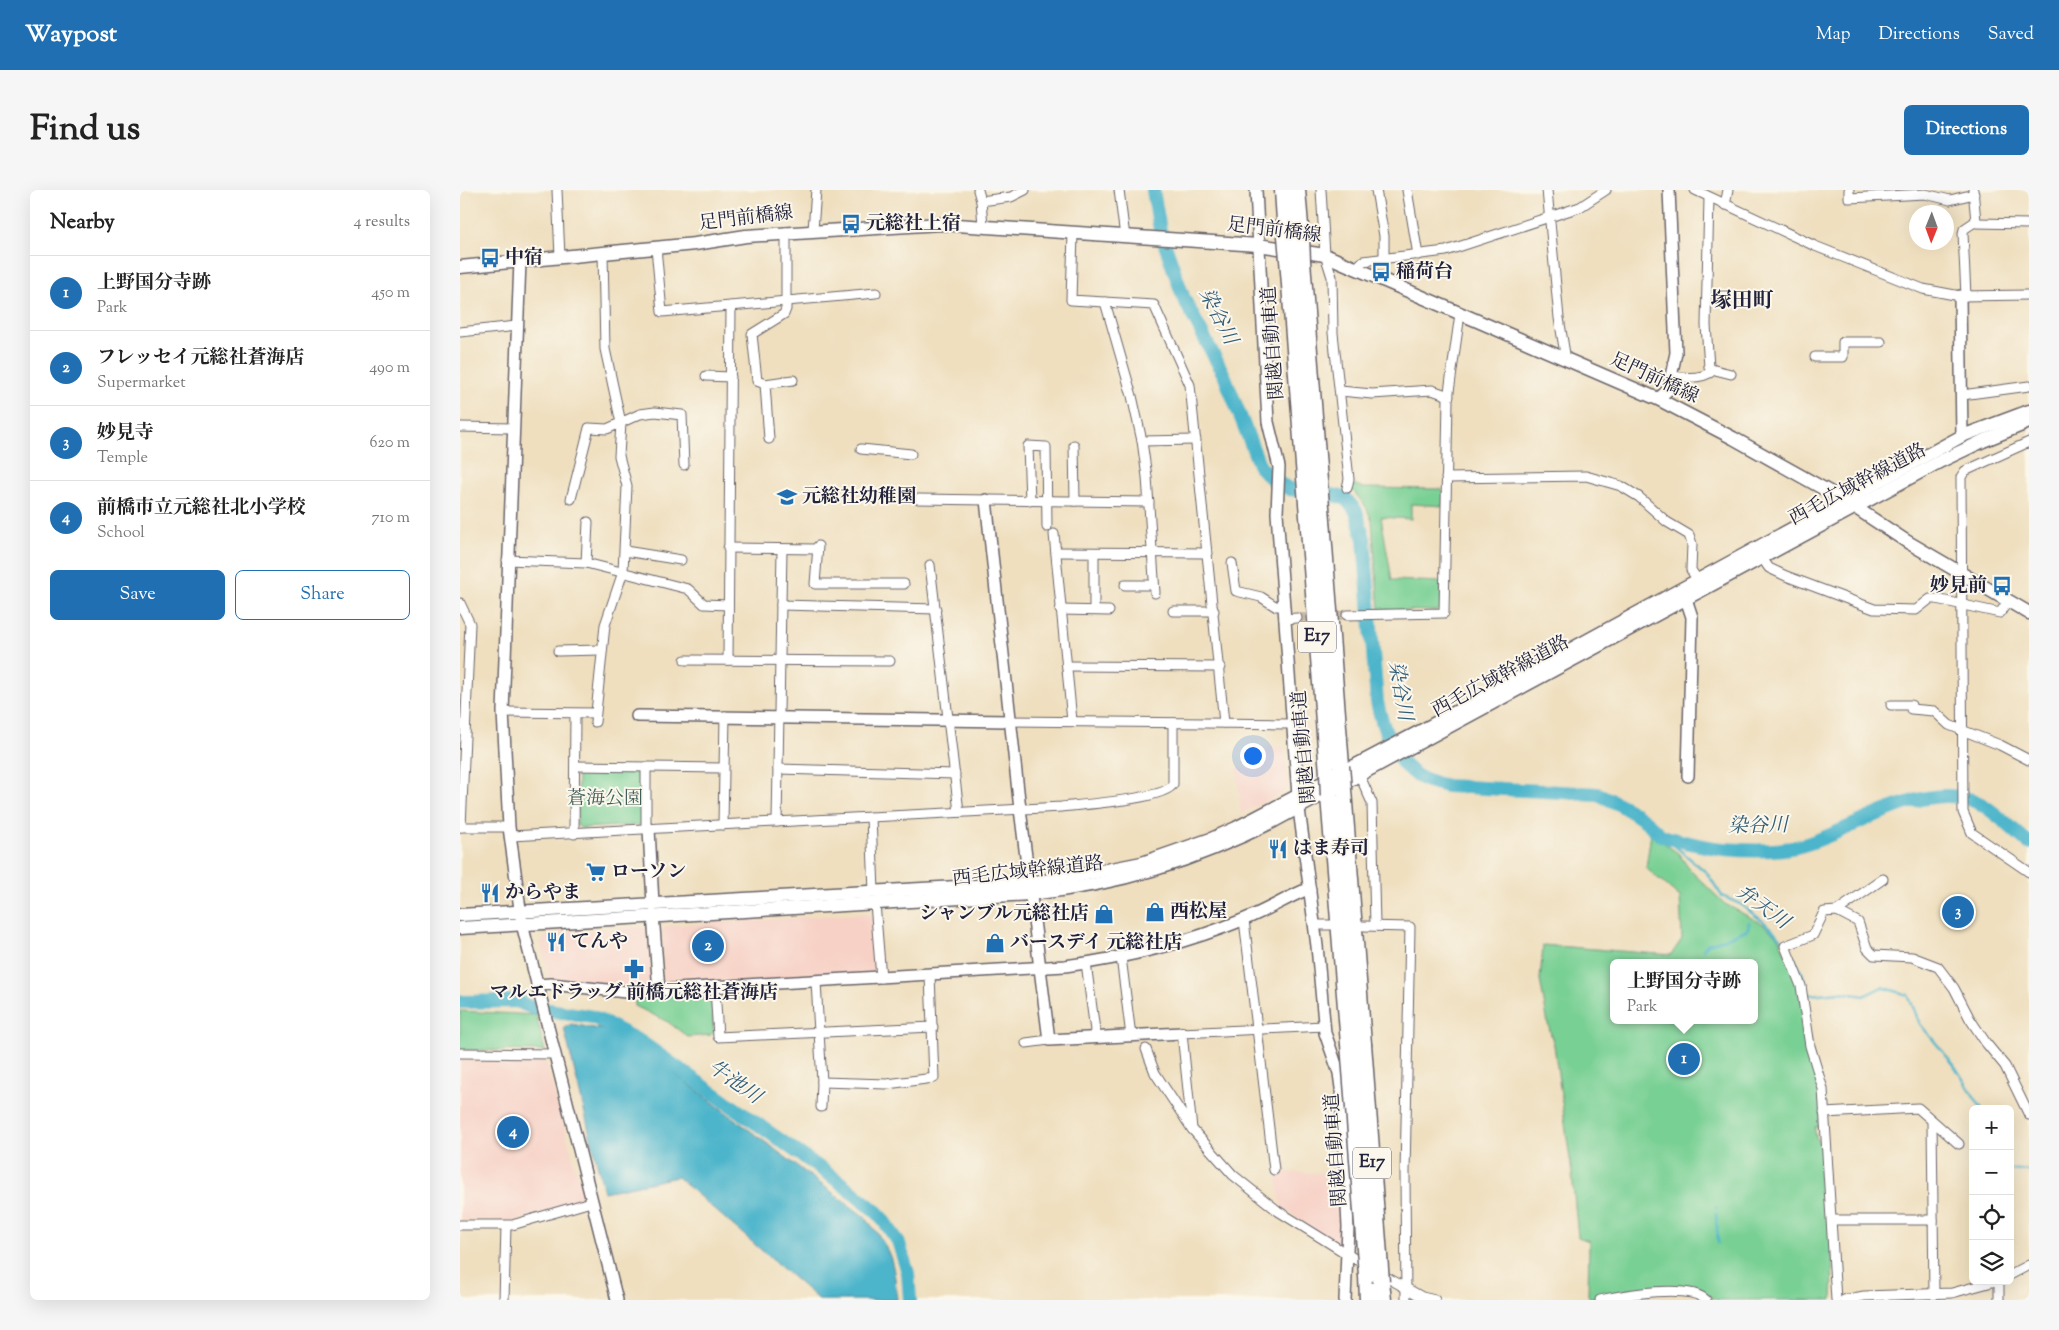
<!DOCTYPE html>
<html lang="en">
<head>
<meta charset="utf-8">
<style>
	:root { --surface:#fff; --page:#f6f6f6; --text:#222; --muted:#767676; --line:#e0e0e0; --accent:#1f6fb2 }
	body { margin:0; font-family:"Sorts Mill Goudy","Noto Serif JP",serif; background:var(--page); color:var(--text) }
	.controls { position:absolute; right:15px; bottom:15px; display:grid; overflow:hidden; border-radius:8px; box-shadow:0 5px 20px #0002 }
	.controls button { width:45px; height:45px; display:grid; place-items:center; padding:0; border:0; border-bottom:1px solid var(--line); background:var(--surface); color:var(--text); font:25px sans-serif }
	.compass { position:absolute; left:1449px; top:15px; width:45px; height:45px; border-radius:50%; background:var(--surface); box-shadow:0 5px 20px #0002; rotate:181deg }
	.you { position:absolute; left:792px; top:565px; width:18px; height:18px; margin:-12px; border:4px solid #fff; border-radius:50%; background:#1a73e8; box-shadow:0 0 0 8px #1a73e833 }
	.badge { display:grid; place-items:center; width:32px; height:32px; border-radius:50%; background:var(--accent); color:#fff; font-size:16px; font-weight:700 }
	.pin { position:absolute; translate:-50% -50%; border:2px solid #fff; box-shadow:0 1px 5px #0006 }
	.popup { position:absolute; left:1150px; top:769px; width:148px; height:65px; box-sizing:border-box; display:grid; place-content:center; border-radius:8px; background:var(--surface); filter:drop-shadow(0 1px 4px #0005); font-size:16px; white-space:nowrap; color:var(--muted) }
	.popup b { font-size:19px; color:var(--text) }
	.popup::after { content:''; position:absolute; left:50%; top:100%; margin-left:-10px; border:10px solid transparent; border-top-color:var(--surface) }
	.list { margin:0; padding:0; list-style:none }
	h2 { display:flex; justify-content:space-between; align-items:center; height:65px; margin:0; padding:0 20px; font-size:21px }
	h2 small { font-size:16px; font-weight:400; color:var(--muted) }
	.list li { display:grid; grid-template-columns:32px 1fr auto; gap:15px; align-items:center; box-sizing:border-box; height:75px; padding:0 20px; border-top:1px solid var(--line) }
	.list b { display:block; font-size:19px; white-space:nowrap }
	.list p { margin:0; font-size:16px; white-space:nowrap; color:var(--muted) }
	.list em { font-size:16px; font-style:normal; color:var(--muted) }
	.actions { display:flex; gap:10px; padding:15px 20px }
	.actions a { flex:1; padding:11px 0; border:1px solid var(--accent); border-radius:8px; text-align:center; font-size:18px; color:var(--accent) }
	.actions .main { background:var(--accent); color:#fff }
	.icon { flex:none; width:28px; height:28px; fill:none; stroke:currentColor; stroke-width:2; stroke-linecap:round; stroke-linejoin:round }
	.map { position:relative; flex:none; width:1569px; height:1110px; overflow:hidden; border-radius:8px }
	header { display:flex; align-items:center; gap:30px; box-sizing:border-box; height:70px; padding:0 25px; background:var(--accent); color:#fff }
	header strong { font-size:24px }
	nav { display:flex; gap:28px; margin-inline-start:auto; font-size:18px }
	.intro { display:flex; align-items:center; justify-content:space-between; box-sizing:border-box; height:120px; padding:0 30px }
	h1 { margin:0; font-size:35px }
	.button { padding:12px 22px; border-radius:8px; background:var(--accent); color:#fff; font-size:18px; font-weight:700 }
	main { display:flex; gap:30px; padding:0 30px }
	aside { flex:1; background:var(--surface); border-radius:8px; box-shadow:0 5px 20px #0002 }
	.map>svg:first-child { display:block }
</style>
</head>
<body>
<header>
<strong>Waypost</strong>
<nav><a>Map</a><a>Directions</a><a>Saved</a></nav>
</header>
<div class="intro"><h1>Find us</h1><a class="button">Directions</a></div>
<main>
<aside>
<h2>Nearby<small>4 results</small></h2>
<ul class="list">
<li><span class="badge">1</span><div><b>上野国分寺跡</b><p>Park</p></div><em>450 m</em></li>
<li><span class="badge">2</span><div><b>フレッセイ元総社蒼海店</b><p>Supermarket</p></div><em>490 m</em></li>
<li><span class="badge">3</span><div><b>妙見寺</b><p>Temple</p></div><em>620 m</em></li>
<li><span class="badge">4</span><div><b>前橋市立元総社北小学校</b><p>School</p></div><em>710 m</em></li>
</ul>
<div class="actions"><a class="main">Save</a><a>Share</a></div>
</aside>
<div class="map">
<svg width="1569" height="1110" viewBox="0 0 1569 1110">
	<rect width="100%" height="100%" fill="#fbf7ec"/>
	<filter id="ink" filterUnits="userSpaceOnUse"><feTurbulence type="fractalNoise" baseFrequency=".02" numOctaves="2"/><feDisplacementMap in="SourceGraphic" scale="10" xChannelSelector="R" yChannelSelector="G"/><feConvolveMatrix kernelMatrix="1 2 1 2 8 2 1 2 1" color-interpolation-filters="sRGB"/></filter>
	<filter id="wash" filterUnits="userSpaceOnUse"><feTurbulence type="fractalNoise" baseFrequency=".0096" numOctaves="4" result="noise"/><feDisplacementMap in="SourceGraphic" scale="20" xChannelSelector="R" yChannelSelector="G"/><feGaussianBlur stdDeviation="1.12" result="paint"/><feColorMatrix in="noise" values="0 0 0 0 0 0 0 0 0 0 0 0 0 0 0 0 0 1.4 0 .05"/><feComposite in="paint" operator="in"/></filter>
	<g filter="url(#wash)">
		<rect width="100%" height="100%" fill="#efdfbf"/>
		<!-- built -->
		<g fill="#f7d1c6">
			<path d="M790,557H824L828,596L821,604L781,624L777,578H789Z"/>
			<path d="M408,723L412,728L415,780L412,784L208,796L204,791L202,740L206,736Z"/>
			<path d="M187,737L191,741L194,792L192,796L159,797L92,790L89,788L81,752L89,743Z"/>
			<path d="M0,871L86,873L125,1012L52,1032L0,1030Z"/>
			<path d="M816,982L879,983L882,1053L877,1056L863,1048L821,1016Z"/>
		</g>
		<!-- green -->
		<g fill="#79d094" stroke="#4e7968" fill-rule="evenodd">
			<path d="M894,294L903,298L980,299L984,303L983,316L951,314V329L921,327L932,390L982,392L981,417L977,421L919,420L912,331L906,317L891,298Z"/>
			<path d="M121,581L180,582L183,586L184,631L180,635L121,638L117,635L118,583Z"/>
			<path d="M1191,643L1219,664L1230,680L1265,714L1303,734L1318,747L1336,786L1360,899L1362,935L1355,937C1354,949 1362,955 1363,966C1368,1013 1375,1063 1372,1110H1258L1236,1101L1187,1098L1130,1108L1128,1105L1129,1051L1118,1047L1112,984L1094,855L1088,834L1080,790L1083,755L1211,765L1222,749L1220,707L1186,678ZM1154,773H1294V830H1154Z"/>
			<path d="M246,803L251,805L254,841L251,845L228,847L208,832L175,816V806Z"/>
			<path d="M0,821L76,825L85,861L0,860Z"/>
		</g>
		<!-- water -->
		<path fill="#4db5cb" stroke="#386c83" d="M111,834L145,840L179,857L405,1027C431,1060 434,1069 437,1110H359L217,987L144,1002L104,838Z"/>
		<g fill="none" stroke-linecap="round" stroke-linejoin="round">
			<!-- stream -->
			<g stroke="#4db5cb" stroke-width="2.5">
				<path d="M1202,645L1247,683L1262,706L1280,714L1304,732L1327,754"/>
				<path d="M1243,760L1247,754L1265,749L1288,739L1289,732"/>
				<path d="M1333,766L1343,785L1348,805L1380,802L1404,806L1422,797L1448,805L1460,834L1494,875L1522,919"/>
				<path d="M1550,979L1569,981"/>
				<path d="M1256,1017V1018"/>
				<path d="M1256,1024L1258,1053"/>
			</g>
			<!-- river -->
			<g stroke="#4db5cb" stroke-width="14">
				<path d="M693,0L700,40L724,109L765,187L800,277L814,291L830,299L878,306L886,309L896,321L904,349L917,512C923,539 934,574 961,588C969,592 979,594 987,596L1138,604C1154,611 1170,620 1184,630C1190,634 1195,641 1201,645C1212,650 1252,658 1264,659C1288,661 1317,662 1340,656C1391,643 1466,586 1519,613C1535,621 1554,641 1569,653"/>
				<path d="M0,812L57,811L70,817L133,827L181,852L381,993L418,1023L438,1051L448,1083L450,1110"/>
			</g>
		</g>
	</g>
	<g filter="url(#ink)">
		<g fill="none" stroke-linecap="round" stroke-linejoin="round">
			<!-- minor-tunnel -->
			<path stroke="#c6b9a5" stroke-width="9" stroke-dasharray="9 4.5" stroke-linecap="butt" d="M837,428L887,425"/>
			<defs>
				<g id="minor">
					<path d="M97,0L100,67"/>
					<path d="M518,0L521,11L523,35"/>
					<path d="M659,0L665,47"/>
					<path d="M861,0L865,65L872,87L873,143L889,289L887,298"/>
					<path d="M916,0L924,46V68"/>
					<path d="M947,0L958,65"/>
					<path d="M1087,0L1099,128L1106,170"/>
					<path d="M1235,0L1355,56L1463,99L1500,106L1569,105"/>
					<path d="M1389,0V8L1465,4L1490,10L1514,4"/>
					<path d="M1249,8L1246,135L1249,177L1251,179L1271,184"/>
					<path d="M521,11L551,7L565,0"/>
					<path d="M1265,15L1268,0"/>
					<path d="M1516,33L1569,34"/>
					<path d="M353,40L356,0"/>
					<path d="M613,43L611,110L694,115L730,195L764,533"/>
					<path d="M196,58L202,122L416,103"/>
					<path d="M896,78L903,71L986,61L1120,17L1146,0"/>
					<path d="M1506,106L1503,43L1504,39L1516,31L1513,0"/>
					<path d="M645,112L672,206L682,251L687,287L695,403"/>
					<path d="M0,142L57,136"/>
					<path d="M1355,167H1383V152H1421"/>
					<path d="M246,186L271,187"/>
					<path d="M1212,186C1225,188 1244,189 1254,180"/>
					<path d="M305,194L333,190"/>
					<path d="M880,201L912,204L972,200L989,206"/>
					<path d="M1502,205L1569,196"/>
					<path d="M0,237L52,238"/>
					<path d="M309,249L305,194L297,191L292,144L324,124L326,119V42"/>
					<path d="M682,251L736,250"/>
					<path d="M1569,252L1505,281L1501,287L1503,622L1512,643L1569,682"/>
					<path d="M614,255L615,311"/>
					<path d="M401,259L451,264"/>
					<path d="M986,288L1126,286L1161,296L1179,307L1207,332L1229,345L1232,354L1231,380L1237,389"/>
					<path d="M111,309L129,238L147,239L180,224L195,222L222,225L224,275"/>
					<path d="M458,309L689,312"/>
					<path d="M570,311L568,256L586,257L587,337"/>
					<path d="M594,344L612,531"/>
					<path d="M358,356L355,394H444"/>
					<path d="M268,358L357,359"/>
					<path d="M165,361L221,370"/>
					<path d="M596,362L748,363"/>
					<path d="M1302,368L1309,378L1326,386L1414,419L1456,420L1470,409H1476L1540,423L1548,411"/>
					<path d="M47,370L126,373L228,399L244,414L268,415"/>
					<path d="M126,373L128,332"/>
					<path d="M772,373L776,401L801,407L815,416H824"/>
					<path d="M470,375L499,622"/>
					<path d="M665,395H694"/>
					<path d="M0,413L10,434L1,637"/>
					<path d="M321,415L476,419"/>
					<path d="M600,420L649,421"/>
					<path d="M634,420V363"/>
					<path d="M713,421H754"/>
					<path d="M887,425L984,423L988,209L1000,124"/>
					<path d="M824,429L837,428"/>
					<path d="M98,461L141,460"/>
					<path d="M225,470L430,471"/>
					<path d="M268,470L271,116"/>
					<path d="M607,476L760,477"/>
					<path d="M1431,515H1451V519L1474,521L1489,535L1540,555L1569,570"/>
					<path d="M43,522L135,523"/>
					<path d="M550,531L831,534"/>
					<path d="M135,532L145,435L163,382L167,296L159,266L161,233L145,159L143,63"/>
					<path d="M115,576L263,578"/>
					<path d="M318,579L495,584"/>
					<path d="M899,584L912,613L915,735"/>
					<path d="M411,627L414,702"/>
					<path d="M317,632L322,359"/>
					<path d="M263,635L265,526"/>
					<path d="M0,637H49"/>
					<path d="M186,639V577"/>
					<path d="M114,644L115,524"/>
					<path d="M51,646L601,617C619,615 707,609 713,594V533"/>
					<path d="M415,713L421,788"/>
					<path d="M1377,721L1398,732L1407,758L1414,765L1452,767L1478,777L1494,798L1510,829L1526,853L1545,876L1569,925"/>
					<path d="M784,730L814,980"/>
					<path d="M855,735H871"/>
					<path d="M903,736L950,737L945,983L946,1110"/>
					<path d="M661,767L671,846"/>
					<path d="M626,773L636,848"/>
					<path d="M356,792L362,892L361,917"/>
					<path d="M255,797L258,847L473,837"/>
					<path d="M864,836L722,843L732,939L773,985L818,1021L908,1077"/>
					<path d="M566,853L589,850"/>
					<path d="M686,859L695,883L732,939"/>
					<path d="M0,863L94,864"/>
					<path d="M362,892L427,894L474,888L470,785"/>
					<path d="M1364,923L1458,918L1499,954"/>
					<path d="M1472,931L1474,1105"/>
					<path d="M1372,1030H1473"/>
					<path d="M0,1035H52L131,1012"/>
					<path d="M919,1083L962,1107L975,1110"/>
					<path d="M1550,1085L1569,1075"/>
					<path d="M1539,1091V1110"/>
					<path d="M44,1110L46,1036"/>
					<path d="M1140,1110C1163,1105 1229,1093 1246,1110"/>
					<path d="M1376,1110L1363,899L1350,856L1341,796L1325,756L1353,745L1364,722L1377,721L1423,689"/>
					<path d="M1384,1110L1404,1106L1492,1103L1536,1091"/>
				</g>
				<g id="tertiary">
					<path d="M796,0L808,232L819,277L817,323L839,619L857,756L865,843L879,883L881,898L888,1037L885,1110"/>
					<path d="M60,71L43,522L49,637L62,734L157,1110"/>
					<path d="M1500,106L1502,246"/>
					<path d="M1198,209L1208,200L1216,163L1209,0"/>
					<path d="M526,310L560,619L589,850L722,843"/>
					<path d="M1226,409L1232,427L1228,586"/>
					<path d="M177,526L550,531"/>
					<path d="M189,639L193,714"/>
					<path d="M193,725L199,800"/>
					<path d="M77,795L91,794L166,802L605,776C666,768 727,753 785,729C805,721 823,710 843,701L850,700"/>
				</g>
				<g id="secondary">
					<path d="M0,77L235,54L286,46L481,34L798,55L865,65L1198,209L1273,248L1384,310L1446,351L1569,423"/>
					<path d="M0,725L569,693L606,688L682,673L751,649L776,638L959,542L1502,246L1569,221"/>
					<path d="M0,738L570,704C659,695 734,671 814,631L1481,271L1523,251L1569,232"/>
				</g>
				<g id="motorway">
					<path d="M823,0L826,46"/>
					<path d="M837,0L841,48"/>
					<path d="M828,69L868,583"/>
					<path d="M842,71L881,576"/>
					<path d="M883,600L903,854"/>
					<path d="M869,606L889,854"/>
					<path d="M907,1085L908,1110"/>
					<path d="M921,1092L923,1110"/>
				</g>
			</defs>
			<!-- minor casing -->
			<use href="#minor" stroke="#6a6469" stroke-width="11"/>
			<!-- tertiary casing -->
			<use href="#tertiary" stroke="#6a6469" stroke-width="14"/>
			<!-- secondary casing -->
			<use href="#secondary" stroke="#6a6469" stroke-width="15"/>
			<!-- motorway casing -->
			<use href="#motorway" stroke="#6a6469" stroke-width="19"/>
			<!-- minor -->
			<use href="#minor" stroke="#fff" stroke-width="9"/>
			<!-- tertiary -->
			<use href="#tertiary" stroke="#fff" stroke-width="11"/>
			<!-- secondary -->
			<use href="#secondary" stroke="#fff" stroke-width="12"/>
			<!-- motorway -->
			<use href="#motorway" stroke="#fff" stroke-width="16"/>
			<defs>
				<g id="motorway-bridge">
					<path d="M826,46L828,69"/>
					<path d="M841,48L842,71"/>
					<path d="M881,576L883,600"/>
					<path d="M868,583L869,606"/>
					<path d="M889,854L907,1085"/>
					<path d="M903,854L921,1092"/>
				</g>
			</defs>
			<!-- motorway-bridge casing -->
			<use href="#motorway-bridge" stroke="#6a6469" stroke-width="19" stroke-linecap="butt"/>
			<!-- motorway-bridge -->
			<use href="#motorway-bridge" stroke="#fff" stroke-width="16"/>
		</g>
	</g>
	<!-- icons -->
	<defs>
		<symbol id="bus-bare" viewBox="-9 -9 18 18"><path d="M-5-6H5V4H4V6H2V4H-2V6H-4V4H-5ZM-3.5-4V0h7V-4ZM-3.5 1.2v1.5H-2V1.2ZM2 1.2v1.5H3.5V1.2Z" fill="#1f6fb2" stroke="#fbf7ec" stroke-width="2.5" paint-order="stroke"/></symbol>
		<symbol id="school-bare" viewBox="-9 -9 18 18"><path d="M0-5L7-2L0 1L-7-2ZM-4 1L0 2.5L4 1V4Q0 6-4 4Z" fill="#1f6fb2" stroke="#fbf7ec" stroke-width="2.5" paint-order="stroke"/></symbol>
		<symbol id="restaurant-bare" viewBox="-9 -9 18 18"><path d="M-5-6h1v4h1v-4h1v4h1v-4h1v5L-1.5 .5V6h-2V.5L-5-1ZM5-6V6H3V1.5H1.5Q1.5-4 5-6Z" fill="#1f6fb2" stroke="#fbf7ec" stroke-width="2.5" paint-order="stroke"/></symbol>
		<symbol id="supermarket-bare" viewBox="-9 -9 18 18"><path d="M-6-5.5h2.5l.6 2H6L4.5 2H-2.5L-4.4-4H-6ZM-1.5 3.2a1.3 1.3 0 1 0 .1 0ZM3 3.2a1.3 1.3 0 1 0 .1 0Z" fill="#1f6fb2" stroke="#fbf7ec" stroke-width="2.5" paint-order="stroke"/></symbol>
		<symbol id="shop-bare" viewBox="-9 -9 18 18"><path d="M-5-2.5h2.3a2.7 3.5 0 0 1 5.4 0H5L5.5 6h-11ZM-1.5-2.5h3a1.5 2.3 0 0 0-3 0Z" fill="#1f6fb2" stroke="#fbf7ec" stroke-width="2.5" paint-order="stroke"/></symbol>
		<symbol id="pharmacy-bare" viewBox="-9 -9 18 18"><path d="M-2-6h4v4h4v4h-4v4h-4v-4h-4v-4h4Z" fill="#1f6fb2" stroke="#fbf7ec" stroke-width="2.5" paint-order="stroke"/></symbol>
	</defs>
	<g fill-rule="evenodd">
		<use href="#bus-bare" x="377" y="20" width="28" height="28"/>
		<use href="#bus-bare" x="16" y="54" width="28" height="28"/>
		<use href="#bus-bare" x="907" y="68" width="28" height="28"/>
		<use href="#school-bare" x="313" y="293" width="28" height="28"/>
		<use href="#bus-bare" x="1528" y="382" width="28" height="28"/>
		<use href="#restaurant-bare" x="804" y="645" width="28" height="28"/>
		<use href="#supermarket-bare" x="122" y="668" width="28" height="28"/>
		<use href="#restaurant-bare" x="16" y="689" width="28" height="28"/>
		<use href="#shop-bare" x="681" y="708" width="28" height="28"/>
		<use href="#shop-bare" x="630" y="710" width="28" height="28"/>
		<use href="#restaurant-bare" x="82" y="738" width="28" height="28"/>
		<use href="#shop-bare" x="521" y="739" width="28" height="28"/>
		<use href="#pharmacy-bare" x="160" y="765" width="28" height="28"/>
	</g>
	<g text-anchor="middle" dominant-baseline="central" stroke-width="4" stroke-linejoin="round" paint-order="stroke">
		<!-- shield labels -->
		<g fill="#fbf7ec" stroke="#636270" stroke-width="1">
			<rect x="838" y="431.5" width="38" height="31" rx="4"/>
			<rect x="893" y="957.5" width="38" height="31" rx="4"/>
		</g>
		<g font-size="18" font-weight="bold" fill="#22223b">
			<text x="857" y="447">E17</text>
			<text x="912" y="973">E17</text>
		</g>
		<!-- street labels -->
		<g font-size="19" fill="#22223b" stroke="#fbf7ec">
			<text transform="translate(286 29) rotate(-7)">足門前橋線</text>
			<text transform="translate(814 41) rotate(7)">足門前橋線</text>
			<text transform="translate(814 153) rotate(-94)">関越自動車道</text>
			<text transform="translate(1194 189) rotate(25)">足門前橋線</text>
			<text transform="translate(1398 295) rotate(-28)">西毛広域幹線道路</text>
			<text transform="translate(1041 487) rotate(-28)">西毛広域幹線道路</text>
			<text transform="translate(845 557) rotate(-95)">関越自動車道</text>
			<text transform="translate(568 682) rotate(-6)">西毛広域幹線道路</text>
			<text transform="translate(877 960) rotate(-94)">関越自動車道</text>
		</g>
		<!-- poi labels -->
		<g font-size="19" font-weight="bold" fill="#22223b" stroke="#fbf7ec" text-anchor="start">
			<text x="406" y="34">元総社上宿</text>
			<text x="45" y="68">中宿</text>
			<text x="936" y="82">稲荷台</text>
			<text x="342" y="307">元総社幼稚園</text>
			<text x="1527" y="396" text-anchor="end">妙見前</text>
			<text x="833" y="659">はま寿司</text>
			<text x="151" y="682">ローソン</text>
			<text x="45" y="703">からやま</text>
			<text x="710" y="722">西松屋</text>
			<text x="629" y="724" text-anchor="end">シャンブル元総社店</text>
			<text x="111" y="752">てんや</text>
			<text x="550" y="753">バースデイ 元総社店</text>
			<text x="174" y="803" text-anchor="middle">マルエドラッグ 前橋元総社蒼海店</text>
		</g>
		<!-- park labels -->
		<g font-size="19" fill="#405f5a" stroke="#fbf7ec">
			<text x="145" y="609">蒼海公園</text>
		</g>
		<!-- water labels -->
		<g font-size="20" font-style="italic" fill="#335d75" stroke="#fbf7ec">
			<text transform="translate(757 127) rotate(63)">染谷川</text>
			<text transform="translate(939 501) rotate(80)">染谷川</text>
			<text transform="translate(1298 637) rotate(-1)">染谷川</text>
			<text transform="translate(1302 718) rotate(36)">弁天川</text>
			<text transform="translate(274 893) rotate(35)">牛池川</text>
		</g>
		<!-- quarter labels -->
		<g font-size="21" font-weight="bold" fill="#22223b" stroke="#fbf7ec">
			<text x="1282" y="112">塚田町</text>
		</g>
	</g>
</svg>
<div class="controls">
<button>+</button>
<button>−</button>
<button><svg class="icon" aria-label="locate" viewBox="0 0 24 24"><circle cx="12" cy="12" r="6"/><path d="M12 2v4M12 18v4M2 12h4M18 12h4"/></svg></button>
<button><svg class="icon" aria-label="layers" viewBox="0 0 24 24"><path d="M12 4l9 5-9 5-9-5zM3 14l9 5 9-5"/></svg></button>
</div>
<svg class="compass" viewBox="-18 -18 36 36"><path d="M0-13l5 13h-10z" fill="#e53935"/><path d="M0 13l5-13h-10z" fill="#767676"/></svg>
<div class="you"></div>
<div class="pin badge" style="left:1224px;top:869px">1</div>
<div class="popup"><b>上野国分寺跡</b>Park</div>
<div class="pin badge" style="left:248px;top:756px">2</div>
<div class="pin badge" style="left:1498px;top:722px">3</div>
<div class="pin badge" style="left:53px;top:942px">4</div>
</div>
</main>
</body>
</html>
